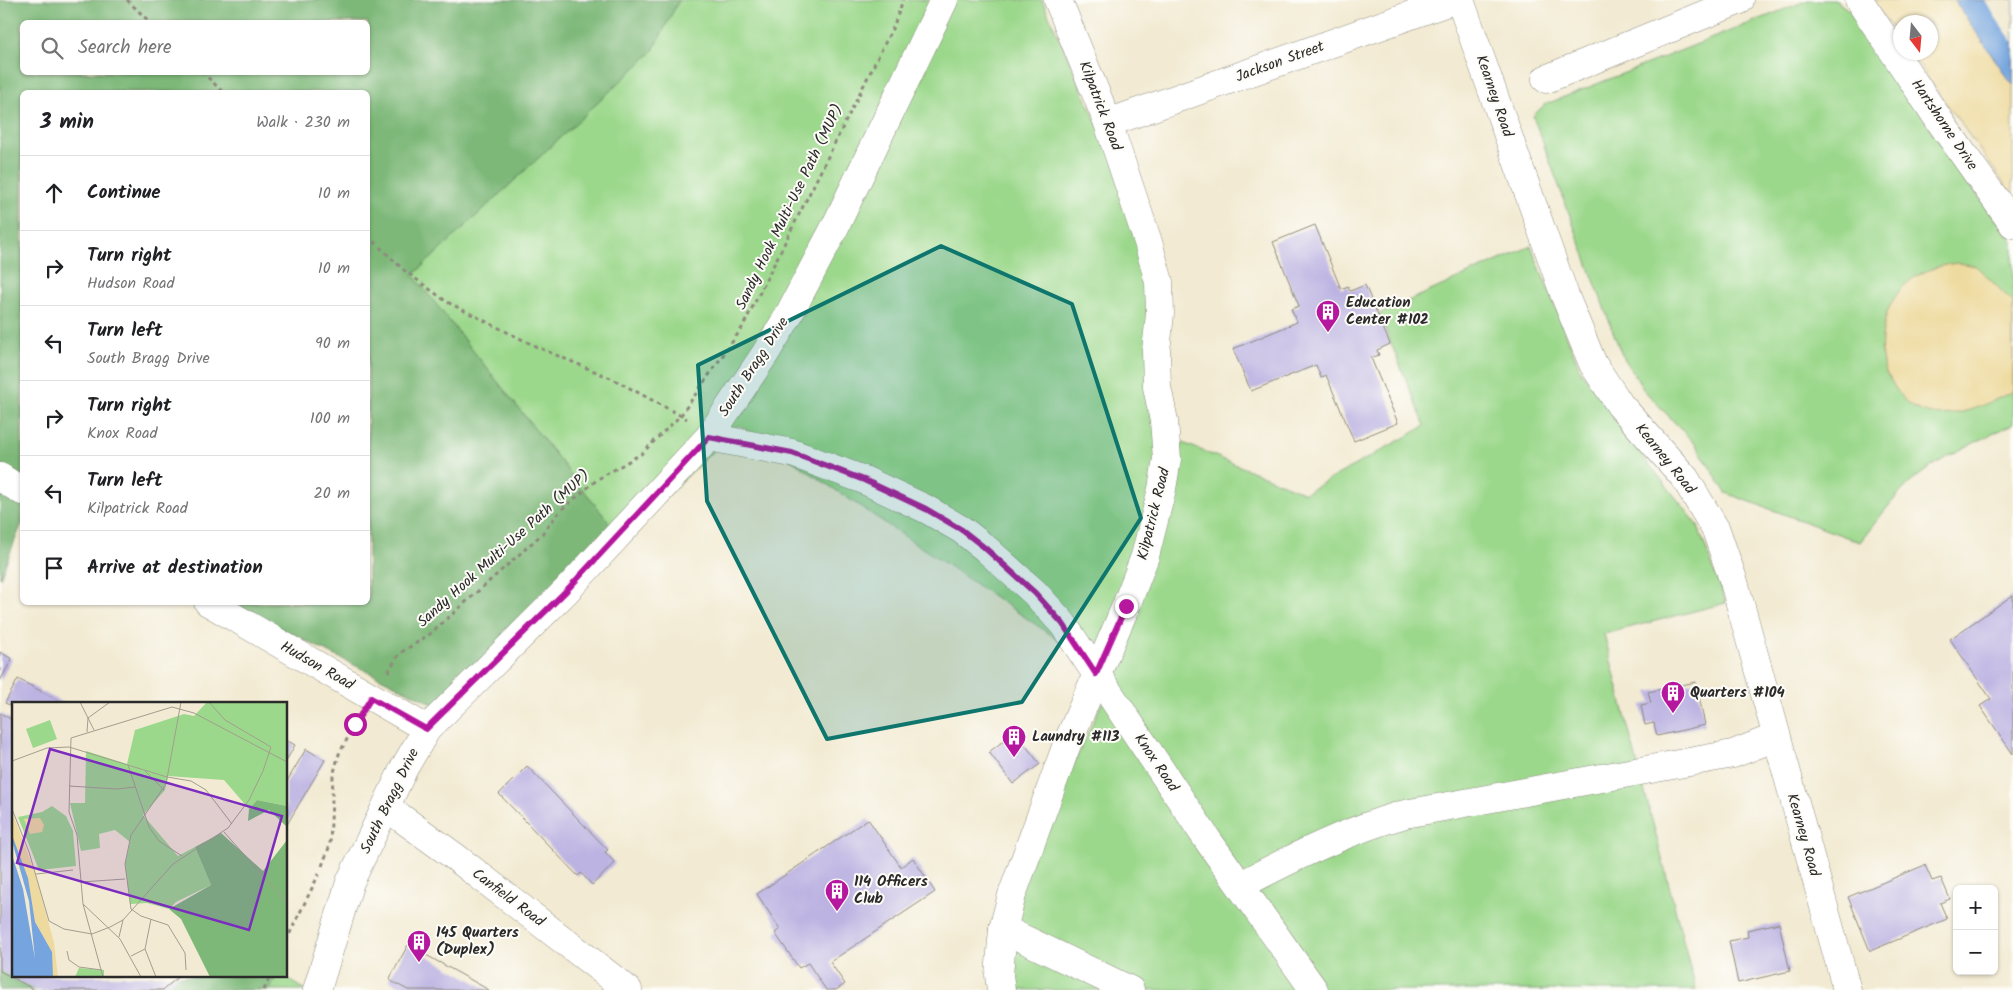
<!DOCTYPE html>
<html lang="en">
<head>
<meta charset="utf-8">
<style>
	:root { --surface:#fff; --page:#f2f2f2; --text:#202124; --muted:#757577; --line:#e0e0e0 }
	body { margin:0; font-family:Kalam,sans-serif; background:var(--page); color:var(--text) }
	.controls { position:absolute; right:15px; bottom:15px; display:grid; overflow:hidden; border-radius:8px; box-shadow:0 1px 4px #0004 }
	.controls button { width:45px; height:45px; display:grid; place-items:center; padding:0; border:0; border-bottom:1px solid var(--line); background:var(--surface); color:var(--text); font:25px sans-serif }
	.compass { position:absolute; left:1893px; top:15px; width:45px; height:45px; border-radius:50%; background:var(--surface); box-shadow:0 1px 4px #0004; rotate:164deg }
	.stop { position:absolute; width:15px; height:15px; margin:-11px; border:4px solid #b5179e; border-radius:50%; background:#fff }
	.stop.end { background:#b5179e; border-color:#fff; box-shadow:0 1px 5px #0008 }
	.list { margin:0; padding:0; list-style:none }
	h2 { display:flex; justify-content:space-between; align-items:center; height:65px; margin:0; padding:0 20px; font-size:21px }
	h2 small { font-size:16px; font-weight:400; color:var(--muted) }
	.list li { display:grid; grid-template-columns:32px 1fr auto; gap:15px; align-items:center; box-sizing:border-box; height:75px; padding:0 20px; border-top:1px solid var(--line) }
	.list b { display:block; font-size:19px; white-space:nowrap }
	.list p { margin:0; font-size:16px; white-space:nowrap; color:var(--muted) }
	.list em { font-size:16px; font-style:normal; color:var(--muted) }
	.icon { flex:none; width:28px; height:28px; fill:none; stroke:currentColor; stroke-width:2; stroke-linecap:round; stroke-linejoin:round }
	.map { position:relative; flex:none; width:2013px; height:990px; overflow:hidden }
	.search { position:absolute; background:var(--surface); box-shadow:0 1px 4px #0004; left:20px; top:20px; width:350px; height:55px; display:flex; align-items:center; gap:12px; box-sizing:border-box; padding:0 18px; border-radius:8px; color:var(--muted); font-size:19px }
	.panel { position:absolute; background:var(--surface); box-shadow:0 1px 4px #0004; left:20px; top:90px; width:350px; height:515px; border-radius:8px }
	.map>svg:first-child { display:block }
</style>
</head>
<body>
<div class="map">
<svg width="2013" height="990" viewBox="0 0 2013 990">
	<rect width="100%" height="100%" fill="#fdfcf7"/>
	<filter id="ink" filterUnits="userSpaceOnUse"><feTurbulence type="fractalNoise" baseFrequency=".02" numOctaves="2"/><feDisplacementMap in="SourceGraphic" scale="10" xChannelSelector="R" yChannelSelector="G"/><feConvolveMatrix kernelMatrix="1 2 1 2 8 2 1 2 1" color-interpolation-filters="sRGB"/></filter>
	<filter id="wash" filterUnits="userSpaceOnUse"><feTurbulence type="fractalNoise" baseFrequency=".0096" numOctaves="4" result="noise"/><feDisplacementMap in="SourceGraphic" scale="20" xChannelSelector="R" yChannelSelector="G"/><feGaussianBlur stdDeviation="1.12" result="paint"/><feColorMatrix in="noise" values="0 0 0 0 0 0 0 0 0 0 0 0 0 0 0 0 0 1.4 0 .05"/><feComposite in="paint" operator="in"/></filter>
	<g filter="url(#wash)">
		<rect width="100%" height="100%" fill="#f2ead2"/>
		<!-- green -->
		<g fill="#9cd88c" stroke="#64825c">
			<path d="M679,0H1042L1151,244L1159,433L1305,493L1425,426L1379,314L1531,246L1581,372L1644,458L1697,524L1726,603L1604,634L1696,990H1002L997,929L1114,677L739,425L623,540L413,275L652,52Z"/>
			<path d="M1808,0H1835L1850,11L1962,175L2013,242V424C1985,438 1954,451 1928,469C1900,487 1881,516 1860,542L1726,493L1696,445L1643,389L1621,353L1533,116L1544,105Z"/>
			<path d="M276,976H284L305,990H270Z"/>
		</g>
		<!-- forest -->
		<g fill="#7db878" stroke="#547252" fill-rule="evenodd">
			<path d="M0,0H679L652,52L413,275L623,540L449,712L229,603L368,602V92H22V523L0,578ZM22,22H368V72H22Z"/>
			<path d="M0,942L14,976L92,990H0Z"/>
			<path d="M149,976H276L270,990H135Z"/>
		</g>
		<!-- sand -->
		<g fill="#eeda9e" stroke="#8c8264">
			<path d="M1872,0H2013V196L1910,53L1930,52V22H1900V40Z"/>
			<path d="M1958,263L1976,266L2013,302V391C1989,403 1959,418 1933,414C1916,412 1905,402 1896,389C1893,383 1889,378 1886,372C1881,362 1881,350 1882,339C1885,293 1913,268 1958,263Z"/>
		</g>
		<!-- water -->
		<path fill="#75a4de" stroke="#506884" d="M1954,0H2013V85L2009,80Z"/>
		<!-- pier -->
		<path fill="#f2ead2" d="M1985,0H2013V42L1996,18Z"/>
		<g id="blocks">
			<!-- building -->
			<g fill="#bcb3e2">
				<path d="M1315,225L1341,289L1348,286L1350,291L1365,285L1390,344L1377,350L1379,355L1371,358L1398,423L1354,441L1326,375L1321,378L1316,365L1251,391L1233,349L1297,322L1291,309L1299,306L1273,242Z"/>
				<path d="M2013,595V754L1980,706L1991,699L1950,639Z"/>
				<path d="M0,652L12,659L0,681Z"/>
				<path d="M18,679L65,704H14V707L5,703Z"/>
				<path d="M1696,682L1705,725L1657,736L1654,723L1645,725L1641,705L1651,703L1648,692Z"/>
				<path d="M0,713L14,721V976H179L163,990H35L0,971Z"/>
				<path d="M1015,732L1040,764L1013,784L989,752Z"/>
				<path d="M286,740L295,745L286,761Z"/>
				<path d="M306,749L325,760L286,826V783Z"/>
				<path d="M527,766L608,850L605,852L615,863L592,885L581,873L578,876L499,794Z"/>
				<path d="M868,819L901,867L913,858L935,892L830,962L845,984L836,990H826L808,963L799,968L775,933L780,929L757,894Z"/>
				<path d="M1925,865L1932,881L1941,878L1950,899L1940,903L1947,919L1870,951L1848,897Z"/>
				<path d="M1779,923L1790,971L1738,983L1729,941L1748,937L1747,930Z"/>
				<path d="M408,945L489,990H408L389,980Z"/>
			</g>
		</g>
	</g>
	<g filter="url(#ink)">
		<use href="#blocks" fill-opacity="0" stroke="#8e8a7e" stroke-width="1"/>
		<g fill="none" stroke-linecap="round" stroke-linejoin="round">
			<defs>
				<g id="minor">
					<path d="M1460,0L1565,296L1593,364L1620,405L1685,478L1716,530L1734,582L1847,990"/>
					<path d="M1859,0L1939,120L2013,224"/>
					<path d="M1546,79L1740,0"/>
					<path d="M1108,123L1453,0"/>
					<path d="M709,437L792,453L864,480L926,509L962,530L985,548L1035,593L1063,624L1207,839L1314,990"/>
					<path d="M0,477L22,491"/>
					<path d="M208,602L427,729"/>
					<path d="M386,807L454,856L628,990"/>
					<path d="M1241,885C1294,857 1348,830 1405,814L1733,754L1776,737"/>
					<path d="M1003,929L1130,990"/>
					<path d="M317,990L350,882L404,768L427,729L566,591L709,437L765,354L787,318L835,227L944,0"/>
					<path d="M1001,990L999,975L1003,929L1012,895L1067,744L1126,606L1145,556L1162,489L1167,459L1164,421L1157,387L1156,351L1160,314L1159,282L1148,242L1108,123L1058,0"/>
				</g>
			</defs>
			<!-- minor casing -->
			<use href="#minor" stroke="#8e8a7e" stroke-width="29"/>
			<!-- path -->
			<g stroke="#8e8a7e" stroke-width="3" stroke-dasharray="4 4" stroke-linecap="butt">
				<path d="M127,0L150,22"/>
				<path d="M202,72L223,92"/>
				<path d="M368,236L405,271L447,302L537,347L613,379L687,419"/>
				<path d="M388,672L400,653L430,634L457,610L542,534L560,511L598,479L641,454L681,415L742,328L894,25L903,0"/>
				<path d="M322,866L330,845L333,776L339,754L357,721"/>
				<path d="M286,941L319,874"/>
				<path d="M264,990L270,976"/>
			</g>
			<!-- minor -->
			<use href="#minor" stroke="#fff" stroke-width="28"/>
		</g>
	</g>
	<g fill="none" stroke-linecap="round" stroke-linejoin="round" filter="url(#ink)">
		<!-- route -->
		<path stroke="#b5179e" stroke-width="6" d="M355,724L371,698L426,729L566,591L709,437L792,453L864,480L926,509L962,530L985,548L1035,593L1063,624L1096,674L1126,606"/>
	</g>
	<!-- marked area -->
	<path fill="#0f766e" fill-opacity="0.2" stroke="#0f766e" stroke-width="4" stroke-linejoin="round" d="M941,246L1072,304L1141,518L1022,702L827,739L707,501L698,365Z"/>
	<!-- icons -->
	<defs>
		<symbol id="building-pin" viewBox="-11 -11 22 30"><path d="M0 17L-7.5 6A9.5 9.5 0 1 1 7.5 6Z" fill="#b5179e" stroke="#fdfcf7"/><path d="M-4-6H4V6H1V3H-1V6H-4ZM-2.5-4.3h1.7v1.8h-1.7ZM.8-4.3h1.7v1.8H.8ZM-2.5-1h1.7V.8h-1.7ZM.8-1h1.7V.8H.8Z" fill="#fff"/></symbol>
	</defs>
	<g fill-rule="evenodd">
		<use href="#building-pin" x="1314" y="298" width="28" height="38"/>
		<use href="#building-pin" x="1659" y="679" width="28" height="38"/>
		<use href="#building-pin" x="1000" y="723" width="28" height="38"/>
		<use href="#building-pin" x="823" y="877" width="28" height="38"/>
		<use href="#building-pin" x="405" y="928" width="28" height="38"/>
	</g>
	<g text-anchor="middle" dominant-baseline="central" stroke-width="4" stroke-linejoin="round" paint-order="stroke">
		<!-- street labels -->
		<g font-size="15" fill="#2b2b2b" stroke="#fdfcf7">
			<text transform="translate(1280 62) rotate(-20)">Jackson Street</text>
			<text transform="translate(1494 96) rotate(71)">Kearney Road</text>
			<text transform="translate(1100 106) rotate(69)">Kilpatrick Road</text>
			<text transform="translate(1944 125) rotate(56)">Hartshorne Drive</text>
			<text transform="translate(790 207) rotate(-64)">Sandy Hook Multi-Use Path (MUP)</text>
			<text transform="translate(754 367) rotate(-57)">South Bragg Drive</text>
			<text transform="translate(1665 459) rotate(51)">Kearney Road</text>
			<text transform="translate(1154 514) rotate(-76)">Kilpatrick Road</text>
			<text transform="translate(504 549) rotate(-42)">Sandy Hook Multi-Use Path (MUP)</text>
			<text transform="translate(317 666) rotate(30)">Hudson Road</text>
			<text transform="translate(1156 763) rotate(56)">Knox Road</text>
			<text transform="translate(390 801) rotate(-64)">South Bragg Drive</text>
			<text transform="translate(1803 835) rotate(74)">Kearney Road</text>
			<text transform="translate(508 898) rotate(37)">Canfield Road</text>
		</g>
		<!-- poi labels -->
		<g font-size="15" font-weight="bold" fill="#2b2b2b" stroke="#fdfcf7" text-anchor="start">
			<text x="1346" y="303">Education<tspan x="1346" dy="17">Center #102</tspan></text>
			<text x="1690" y="693">Quarters #104</text>
			<text x="1032" y="737">Laundry #113</text>
			<text x="854" y="882">114 Officers<tspan x="854" dy="17">Club</tspan></text>
			<text x="436" y="933">145 Quarters<tspan x="436" dy="17">(Duplex)</tspan></text>
		</g>
	</g>
	<!-- overview -->
	<g transform="translate(12 702)">
		<rect width="275" height="275" fill="#f2ead2"/>
		<path d="M195,0H275V104L245,98L237,107L212,78L156,74L153,88L131,113L166,154L183,145L199,183L164,200L157,207L135,201L118,202L113,162L118,140L103,128L87,132L88,146L69,149L58,101H73L74,49L115,62L123,28L172,12L182,14ZM38,18L45,37L21,46L14,27ZM40,104L54,114L61,129L64,164L27,168L6,115L30,110ZM67,266L92,268V275H63Z" fill="#9cd88c"/>
		<path d="M245,98L275,104V125L257,108L236,119L237,107ZM209,131L251,169L275,138V133V275H198L169,217L157,207L199,183L183,145Z" fill="#7db878"/>
		<path d="M0,110L23,171L42,241L46,275H20L0,151ZM28,116L32,123L30,130L18,132L12,117Z" fill="#eeda9e"/>
		<path d="M0,133L16,176L23,220L40,250L41,275H0Z" fill="#75a4de"/>
		<path d="M0,139L17,199L23,257L11,187L1,156Z" fill="#f2ead2"/>
		<path fill="none" stroke="#a29e8f" stroke-width="1" d="M68,0L82,28M169,0L154,82L119,133L113,162L119,207L129,214L156,223L173,251L174,268M75,30L76,16L98,0M0,59L35,46L57,45L155,75L179,79L194,88L220,122M116,63L137,125L147,139L170,154M133,69L152,88M57,84L105,87L123,85M0,107L17,150L37,219L52,227L80,232L98,225L111,218L161,162L216,126L237,98L251,69L259,45L213,18L197,0M212,130L275,201M24,172L61,168M69,180L113,177M71,202L108,237L129,275M139,217L133,247L144,275M107,235L111,218M55,249L57,258L67,265L90,268M119,254L133,247M91,275L71,202L65,133L57,110L59,36L160,5L182,11L275,60"/>
		<path fill="#7b2cbf" fill-opacity="0.15" stroke="#7b2cbf" stroke-width="2.5" d="M38,47L270,114L237,228L5,161Z"/>
		<rect width="275" height="275" fill="none" stroke="#2b2b2b" stroke-width="2.5"/>
	</g>
</svg>
<div class="controls">
<button>+</button>
<button>−</button>
</div>
<svg class="compass" viewBox="-18 -18 36 36"><path d="M0-13l5 13h-10z" fill="#e53935"/><path d="M0 13l5-13h-10z" fill="#757577"/></svg>
<div class="stop" style="left:355px;top:724px"></div>
<div class="stop end" style="left:1126px;top:606px"></div>
<div class="search"><svg class="icon" aria-label="search" viewBox="0 0 24 24"><circle cx="10" cy="10" r="6"/><path d="M15 15l6 6"/></svg>Search here</div>
<section class="panel">
<h2>3 min<small>Walk · 230 m</small></h2>
<ul class="list">
<li><svg class="icon" aria-label="ahead" viewBox="0 0 24 24"><path d="M12 20V5M6 11l6-6 6 6"/></svg><div><b>Continue</b></div><em>10 m</em></li>
<li><svg class="icon" aria-label="right" viewBox="0 0 24 24"><path d="M7 20v-9h11M14 6l5 5-5 5"/></svg><div><b>Turn right</b><p>Hudson Road</p></div><em>10 m</em></li>
<li><svg class="icon" aria-label="left" viewBox="0 0 24 24"><path d="M17 20v-9H6M10 6l-5 5 5 5"/></svg><div><b>Turn left</b><p>South Bragg Drive</p></div><em>90 m</em></li>
<li><svg class="icon" aria-label="right" viewBox="0 0 24 24"><path d="M7 20v-9h11M14 6l5 5-5 5"/></svg><div><b>Turn right</b><p>Knox Road</p></div><em>100 m</em></li>
<li><svg class="icon" aria-label="left" viewBox="0 0 24 24"><path d="M17 20v-9H6M10 6l-5 5 5 5"/></svg><div><b>Turn left</b><p>Kilpatrick Road</p></div><em>20 m</em></li>
<li><svg class="icon" aria-label="arrive" viewBox="0 0 24 24"><path d="M6 21V4h12l-3 4 3 4H6"/></svg><div><b>Arrive at destination</b></div></li>
</ul>
</section>
</div>
</body>
</html>
